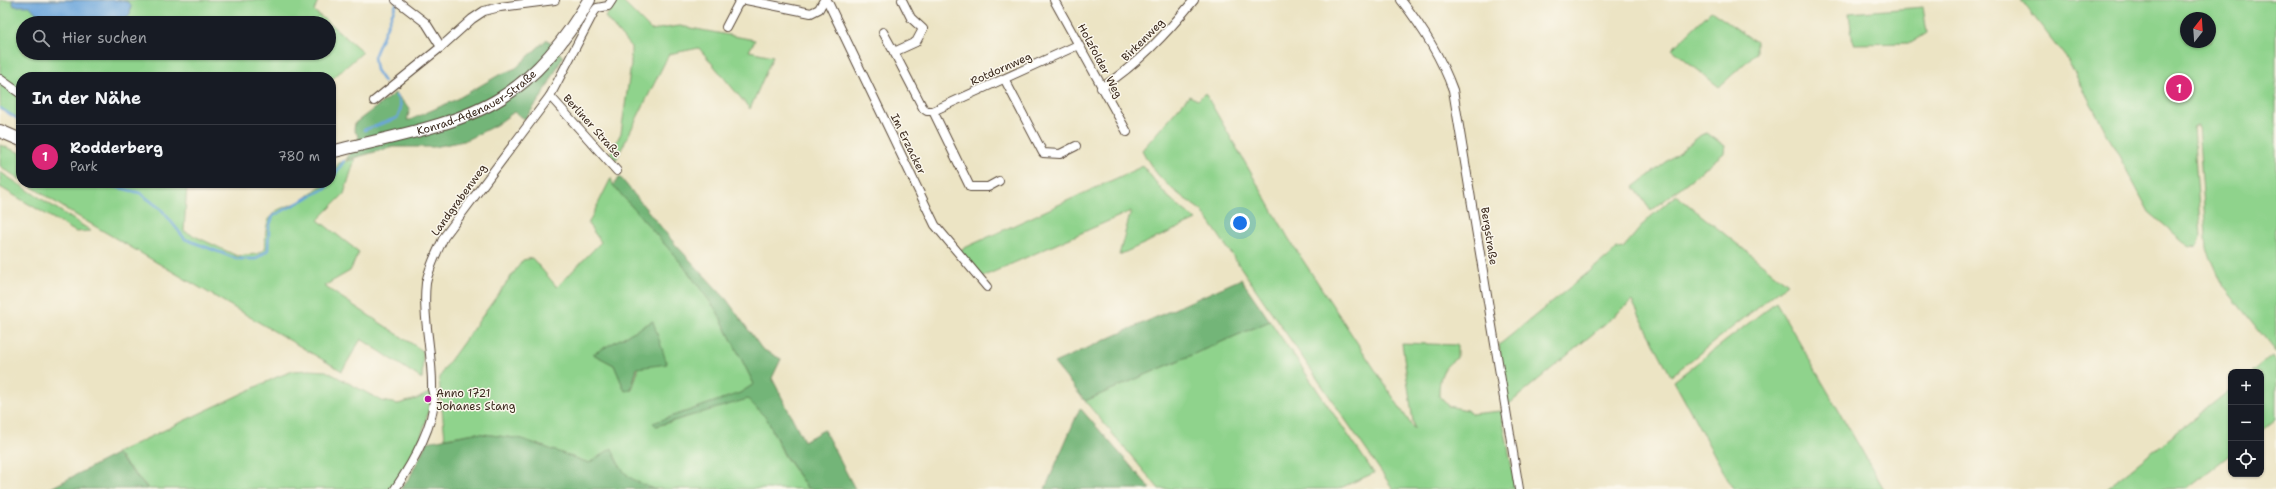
<!DOCTYPE html>
<html lang="de">
<head>
<meta charset="utf-8">
<style>
	:root { --surface:#171b24; --page:#20242c; --text:#f1f3f6; --muted:#9ea1a6; --line:#363941; --accent:#db2777 }
	body { margin:0; font-family:"Shantell Sans",sans-serif; background:var(--page); color:var(--text) }
	.controls { position:absolute; right:12px; bottom:12px; display:grid; overflow:hidden; border-radius:8px; box-shadow:0 1px 3px #0004 }
	.controls button { width:36px; height:36px; display:grid; place-items:center; padding:0; border:0; border-bottom:1px solid var(--line); background:var(--surface); color:var(--text); font:20px sans-serif }
	.compass { position:absolute; left:2180px; top:12px; width:36px; height:36px; border-radius:50%; background:var(--surface); box-shadow:0 1px 3px #0004; rotate:17deg }
	.you { position:absolute; left:1240px; top:223px; width:14px; height:14px; margin:-10px; border:3px solid #fff; border-radius:50%; background:#1a73e8; box-shadow:0 0 0 6px #1a73e833 }
	.badge { display:grid; place-items:center; width:26px; height:26px; border-radius:50%; background:var(--accent); color:#fff; font-size:13px; font-weight:700 }
	.pin { position:absolute; translate:-50% -50%; border:2px solid #fff; box-shadow:0 1px 4px #0006 }
	.list { margin:0; padding:0; list-style:none }
	h2 { display:flex; justify-content:space-between; align-items:center; height:52px; margin:0; padding:0 16px; font-size:17px }
	h2 small { font-size:13px; font-weight:400; color:var(--muted) }
	.list li { display:grid; grid-template-columns:26px 1fr auto; gap:12px; align-items:center; box-sizing:border-box; height:64px; padding:0 16px; border-top:1px solid var(--line) }
	.list b { display:block; font-size:15px; white-space:nowrap }
	.list p { margin:0; font-size:13px; white-space:nowrap; color:var(--muted) }
	.list em { font-size:13px; font-style:normal; color:var(--muted) }
	.icon { flex:none; width:22px; height:22px; fill:none; stroke:currentColor; stroke-width:2; stroke-linecap:round; stroke-linejoin:round }
	.map { position:relative; flex:none; width:2276px; height:489px; overflow:hidden }
	.search { position:absolute; background:var(--surface); box-shadow:0 1px 3px #0004; left:16px; top:16px; width:320px; height:44px; display:flex; align-items:center; gap:10px; box-sizing:border-box; padding:0 14px; border-radius:22px; color:var(--muted); font-size:15px }
	.panel { position:absolute; background:var(--surface); box-shadow:0 1px 3px #0004; left:16px; top:72px; width:320px; height:116px; border-radius:16px }
	.map>svg:first-child { display:block }
</style>
</head>
<body>
<div class="map">
<svg width="2276" height="489" viewBox="0 0 2276 489">
	<rect width="100%" height="100%" fill="#fbf7ec"/>
	<filter id="ink" filterUnits="userSpaceOnUse"><feTurbulence type="fractalNoise" baseFrequency=".025" numOctaves="2"/><feDisplacementMap in="SourceGraphic" scale="8" xChannelSelector="R" yChannelSelector="G"/><feConvolveMatrix kernelMatrix="1 2 1 2 8 2 1 2 1" color-interpolation-filters="sRGB"/></filter>
	<filter id="wash" filterUnits="userSpaceOnUse"><feTurbulence type="fractalNoise" baseFrequency=".012" numOctaves="4" result="noise"/><feDisplacementMap in="SourceGraphic" scale="16" xChannelSelector="R" yChannelSelector="G"/><feGaussianBlur stdDeviation="0.9" result="paint"/><feColorMatrix in="noise" values="0 0 0 0 0 0 0 0 0 0 0 0 0 0 0 0 0 1.4 0 .05"/><feComposite in="paint" operator="in"/></filter>
	<g filter="url(#wash)">
		<rect width="100%" height="100%" fill="#ece4c4"/>
		<!-- green -->
		<g fill="#8fd38c" stroke="#657e55" fill-rule="evenodd">
			<path d="M0,0H318L314,11L329,23H23V53H329V23L363,52L331,80V77H21V119L0,109Z"/>
			<path d="M618,0H621L651,30L680,26L755,40L749,51L773,56L750,109L699,48L669,54L616,160L610,154L621,133L631,65V47L605,17Z"/>
			<path d="M2021,0H2276V352L2224,287L2207,249L2198,125L2193,128L2201,237L2198,246L2190,247L2149,212L2067,59ZM2186,18H2210V42H2186Z"/>
			<path d="M1923,7L1927,33L1911,43L1853,44L1849,13Z"/>
			<path d="M1711,11L1756,42V53L1719,87L1672,49Z"/>
			<path d="M1205,93L1289,239L1414,429L1402,343L1457,345V358C1441,367 1439,379 1439,396L1448,406L1467,410L1471,414L1501,411L1516,489H1393L1202,211C1175,192 1157,180 1142,150L1189,96L1198,100Z"/>
			<path d="M1707,133L1725,146L1724,153L1651,211L1634,187L1701,135Z"/>
			<path d="M0,145L21,153V180L0,166Z"/>
			<path d="M355,159L344,194L318,220L359,252L350,271L324,286L423,351L422,379L361,339L342,371L69,211L26,183L187,184L184,231L237,256L257,254L265,249C266,238 264,224 272,215C278,207 291,206 299,202C310,197 319,183 331,183V174L339,163Z"/>
			<path d="M1143,166L1166,195L1196,220L1119,255L1131,211L982,277L958,251Z"/>
			<path d="M0,172L91,231L76,232L0,187Z"/>
			<path d="M611,178L613,185L682,264L717,311L754,384L740,393L654,423L657,426L748,398L767,419L784,455L808,489H655L637,483L618,467L589,463L522,439L475,433L445,438L439,380L444,369L523,260L532,258L557,287L601,242L588,224ZM653,321L632,390L625,391L614,365L593,354Z"/>
			<path d="M1676,195L1787,284L1671,376L1632,301L1508,405L1499,345L1617,249L1623,248L1647,220Z"/>
			<path d="M1776,302L1884,489H1733L1674,381Z"/>
			<path d="M1270,321L1374,473L1338,489H1159L1085,401Z"/>
			<path d="M2272,356L2276,361V419L2261,431V372H2252Z"/>
			<path d="M309,370L326,371L382,401L398,404L417,399L431,392L432,397L424,428L413,458L392,489H149L116,453L277,377L293,371Z"/>
			<path d="M2231,389V454L2186,489H2106Z"/>
		</g>
		<!-- forest -->
		<g fill="#73b578" stroke="#57704b">
			<path d="M547,39L563,57L542,96L525,119L514,112L496,125L464,141L434,147H393L346,160L359,137L354,130L355,123L395,93L410,109L407,120H410L457,99L499,75L516,68Z"/>
			<path d="M620,177L675,244L727,300L762,349L781,359L772,378L804,441L824,430L855,489H808L784,454L767,419L748,399L656,426L653,423L740,393L754,384L717,311L682,264L613,185Z"/>
			<path d="M1241,279L1270,321L1085,401L1054,363Z"/>
			<path d="M653,321L667,364L637,368L631,390L625,391L614,365L593,354Z"/>
			<path d="M1080,408L1151,489H1045Z"/>
			<path d="M475,433L522,439L589,463L612,448C621,474 629,480 655,489H400L410,477L427,442Z"/>
			<path d="M116,454L148,489H49Z"/>
		</g>
		<!-- water -->
		<path fill="#6ba5db" stroke="#53687c" d="M12,0H119L128,2L131,5L130,15L121,23H45L30,6H14Z"/>
		<g fill="none" stroke-linecap="round" stroke-linejoin="round">
			<!-- stream -->
			<g stroke="#6ba5db" stroke-width="2.5">
				<path d="M384,82L376,70L374,57L397,2"/>
				<path d="M0,108L21,121"/>
				<path d="M364,130L397,118C402,109 402,104 396,96"/>
				<path d="M331,180L344,161"/>
				<path d="M109,185L140,193L161,209L185,239L237,259H256L268,250L269,227L273,216L326,188L329,183"/>
			</g>
		</g>
	</g>
	<g filter="url(#ink)">
		<g fill="none" stroke-linecap="round" stroke-linejoin="round">
			<defs>
				<g id="street">
					<path d="M396,0L426,23L441,47"/>
					<path d="M746,0L811,13L819,9L824,0"/>
					<path d="M827,0L935,225L987,287"/>
					<path d="M902,0L911,18L923,29L916,42L894,52L923,108L927,111H933"/>
					<path d="M1054,0L1127,132"/>
					<path d="M1401,0C1423,28 1441,57 1453,90L1519,489"/>
					<path d="M726,27L738,4L744,0"/>
					<path d="M883,32L894,52"/>
					<path d="M0,79L21,94"/>
					<path d="M1005,80L1043,153L1060,154L1076,146"/>
					<path d="M1101,88C1138,64 1166,34 1194,0"/>
					<path d="M550,96L617,171"/>
					<path d="M374,101L441,47L472,19L484,11L500,7L555,0"/>
					<path d="M999,181L988,187H970L933,111L1078,45"/>
					<path d="M395,489C410,467 441,416 432,389C433,354 422,318 426,283C429,267 437,252 444,237L550,96L594,12L597,8L608,6L612,0"/>
				</g>
				<g id="secondary">
					<path d="M0,131L21,140"/>
					<path id="s1" d="M331,152C384,138 455,127 501,98C538,75 567,38 589,0"/>
				</g>
			</defs>
			<!-- street casing -->
			<use href="#street" stroke="#564637" stroke-width="10"/>
			<!-- secondary casing -->
			<use href="#secondary" stroke="#564637" stroke-width="14"/>
			<!-- street -->
			<use href="#street" stroke="#fff" stroke-width="8"/>
			<!-- secondary -->
			<use href="#secondary" stroke="#fff" stroke-width="12"/>
		</g>
	</g>
	<!-- markers -->
	<circle fill="#b5179e" stroke="#fbf7ec" stroke-width="1.5" cx="428" cy="399" r="4"/>
	<g text-anchor="middle" dominant-baseline="central" stroke-width="3" stroke-linejoin="round" paint-order="stroke">
		<!-- street labels -->
		<g font-size="11" fill="#3b2a1e" stroke="#fbf7ec">
			<text transform="translate(1143 40) rotate(-45)">Birkenweg</text>
			<text transform="translate(1100 61) rotate(62)">Holzfolder Weg</text>
			<text transform="translate(1001 69) rotate(-24)">Rotdornweg</text>
			<text stroke="none"><textPath href="#s1" startOffset="155">Konrad-Adenauer-Straße</textPath></text>
			<text transform="translate(592 126) rotate(48)">Berliner Straße</text>
			<text transform="translate(908 144) rotate(64)">Im Erzacker</text>
			<text transform="translate(459 200) rotate(-54)">Landgrabenweg</text>
			<text transform="translate(1489 236) rotate(81)">Bergstraße</text>
		</g>
		<!-- poi labels -->
		<g font-size="11" fill="#3b2a1e" stroke="#fbf7ec" text-anchor="start">
			<text x="436" y="393">Anno 1721<tspan x="436" dy="13">Johanes Stang</tspan></text>
		</g>
	</g>
</svg>
<div class="controls">
<button>+</button>
<button>−</button>
<button><svg class="icon" aria-label="locate" viewBox="0 0 24 24"><circle cx="12" cy="12" r="6"/><path d="M12 2v4M12 18v4M2 12h4M18 12h4"/></svg></button>
</div>
<svg class="compass" viewBox="-18 -18 36 36"><path d="M0-13l5 13h-10z" fill="#e53935"/><path d="M0 13l5-13h-10z" fill="#9ea1a6"/></svg>
<div class="you"></div>
<div class="pin badge" style="left:2179px;top:88px">1</div>
<div class="search"><svg class="icon" aria-label="search" viewBox="0 0 24 24"><circle cx="10" cy="10" r="6"/><path d="M15 15l6 6"/></svg>Hier suchen</div>
<section class="panel">
<h2>In der Nähe<small></small></h2>
<ul class="list">
<li><span class="badge">1</span><div><b>Rodderberg</b><p>Park</p></div><em>780 m</em></li>
</ul>
</section>
</div>
</body>
</html>
